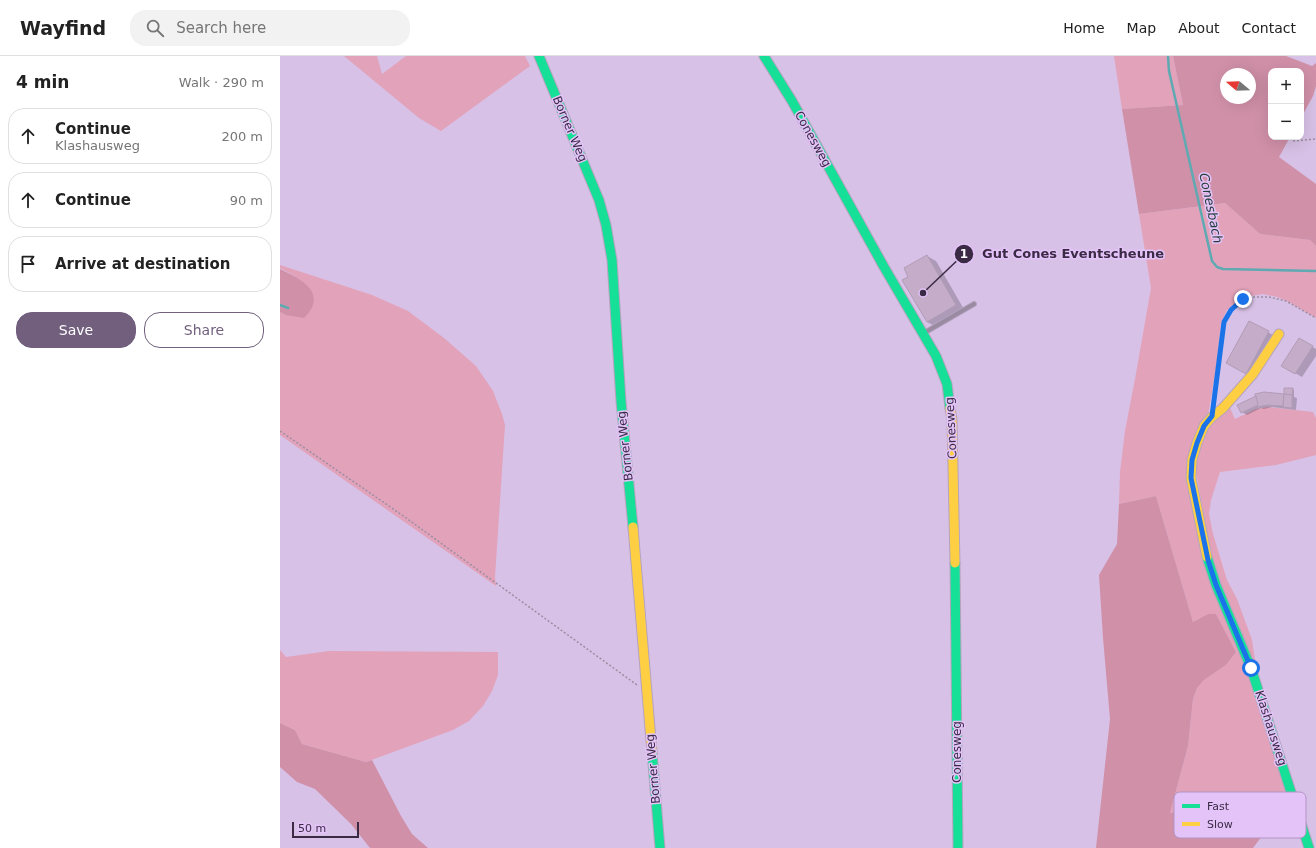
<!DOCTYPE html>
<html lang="en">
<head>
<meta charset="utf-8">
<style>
	:root { --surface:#fff; --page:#f2f2f2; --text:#222; --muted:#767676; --line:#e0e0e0; --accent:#715f7d }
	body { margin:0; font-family:"DejaVu Sans",sans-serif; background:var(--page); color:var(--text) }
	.controls { position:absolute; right:12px; top:12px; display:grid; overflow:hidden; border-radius:8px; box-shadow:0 4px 16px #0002 }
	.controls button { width:36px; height:36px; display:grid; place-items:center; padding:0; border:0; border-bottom:1px solid var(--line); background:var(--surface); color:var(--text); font:20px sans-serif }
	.compass { position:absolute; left:940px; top:12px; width:36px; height:36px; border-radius:50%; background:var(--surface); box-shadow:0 4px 16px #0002; rotate:289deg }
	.scale { position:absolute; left:12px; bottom:10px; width:67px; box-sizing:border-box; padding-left:4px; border:2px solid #3a2a44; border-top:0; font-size:11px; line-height:14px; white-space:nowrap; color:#3a2a44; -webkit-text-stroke:3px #e4c3f9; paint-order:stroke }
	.stop { position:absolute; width:12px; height:12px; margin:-9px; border:3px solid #1a73e8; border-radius:50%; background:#fff }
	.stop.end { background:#1a73e8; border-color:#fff; box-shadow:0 1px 4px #0008 }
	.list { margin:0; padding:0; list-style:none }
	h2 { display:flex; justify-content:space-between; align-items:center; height:52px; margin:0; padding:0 16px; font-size:17px }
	h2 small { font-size:13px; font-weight:400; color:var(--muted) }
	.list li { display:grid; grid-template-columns:26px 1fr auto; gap:12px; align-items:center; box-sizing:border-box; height:56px; margin:0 8px 8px; padding:0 8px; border:1px solid var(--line); border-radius:16px }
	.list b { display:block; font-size:15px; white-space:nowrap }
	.list p { margin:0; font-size:13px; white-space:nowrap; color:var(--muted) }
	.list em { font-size:13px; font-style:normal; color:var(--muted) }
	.actions { display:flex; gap:8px; padding:12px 16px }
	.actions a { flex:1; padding:9px 0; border:1px solid var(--accent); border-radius:16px; text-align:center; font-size:14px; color:var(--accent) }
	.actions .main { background:var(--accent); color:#fff }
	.icon { flex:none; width:22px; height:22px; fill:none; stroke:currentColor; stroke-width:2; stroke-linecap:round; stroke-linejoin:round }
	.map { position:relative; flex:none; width:1036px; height:792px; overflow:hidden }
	header { display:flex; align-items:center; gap:24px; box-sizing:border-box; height:56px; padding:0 20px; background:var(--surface); border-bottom:1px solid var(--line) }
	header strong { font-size:19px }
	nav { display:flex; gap:22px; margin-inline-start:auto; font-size:14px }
	.search { width:280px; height:36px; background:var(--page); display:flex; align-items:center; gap:10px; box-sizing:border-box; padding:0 14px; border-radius:16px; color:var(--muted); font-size:15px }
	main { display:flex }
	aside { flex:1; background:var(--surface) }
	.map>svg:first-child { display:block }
</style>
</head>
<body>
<header>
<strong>Wayfind</strong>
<div class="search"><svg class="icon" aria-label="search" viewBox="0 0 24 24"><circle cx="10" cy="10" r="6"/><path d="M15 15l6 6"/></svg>Search here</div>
<nav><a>Home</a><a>Map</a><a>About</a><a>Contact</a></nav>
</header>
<main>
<aside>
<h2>4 min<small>Walk · 290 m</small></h2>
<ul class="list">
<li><svg class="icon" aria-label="ahead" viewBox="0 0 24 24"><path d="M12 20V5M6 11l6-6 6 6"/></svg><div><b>Continue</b><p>Klashausweg</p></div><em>200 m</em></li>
<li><svg class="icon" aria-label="ahead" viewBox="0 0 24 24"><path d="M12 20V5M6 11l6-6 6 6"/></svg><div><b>Continue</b></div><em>90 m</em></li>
<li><svg class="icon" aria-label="arrive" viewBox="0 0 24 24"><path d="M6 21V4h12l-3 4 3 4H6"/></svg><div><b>Arrive at destination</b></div></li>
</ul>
<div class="actions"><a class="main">Save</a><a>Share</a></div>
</aside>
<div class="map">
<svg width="1036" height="792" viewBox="0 0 1036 792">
	<rect width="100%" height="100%" fill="#d8c1e6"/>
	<!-- green -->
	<g fill="#e2a2ba">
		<path d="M64,0H97L102,18L126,0H245L250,10L161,75L139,62Z"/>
		<path d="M834,0H893L903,49L842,53Z"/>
		<path d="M945,147L980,178L1030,184L1036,190V262L1007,245L997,241L983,238L971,240L956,247L947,254L941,267L936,313L927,365L911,404L927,504L971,613L1015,752L890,757L908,690L913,643L917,632L924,624L946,609L956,596L936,558H928L913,566L876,440L839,448L840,416L845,375L855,323L871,232L859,158Z"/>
		<path d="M0,209L92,239L128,255L164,282L196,310L213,335L222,358L225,369L215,521L216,530L0,379V256L6,259L34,241C26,226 15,220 0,212Z"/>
		<path d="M949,350L955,363L976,353L988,351L1033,356L1036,362V399L996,409L940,416L931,444L929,458L933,478L947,524L957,543L972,584L977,618L936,528L914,404L925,370Z"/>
		<path d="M0,594L6,601L49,595L218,596V619L212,635L203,650L189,665L173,674L86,706L22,688L15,674L0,667Z"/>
	</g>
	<!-- forest -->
	<g fill="#d090a8" fill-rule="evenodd">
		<path d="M893,0H1006L1032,10L1036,7V30L1033,40L1021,62V15H991V81H1010L999,101L1036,128V190L1030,184L980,178L945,147L859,158L842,53L903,49ZM946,18H970V42H946Z"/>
		<path d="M0,213C21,223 49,237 24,262L6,259L0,256Z"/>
		<path d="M876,440L913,566L928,558H936L956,596L946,609L924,624L917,632L913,643L908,690L890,757L1015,752L1021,772L982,780L973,792H816L830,663L823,582L819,519L837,488L839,448Z"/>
		<path d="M0,667L15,674L22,688L86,706L92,704L121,760L132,778L148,792H90L71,768L35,733L17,726L0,711Z"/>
	</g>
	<!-- shadow -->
	<g fill="#0003">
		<path d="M647,200L656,205L685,255L657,271L647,266Z"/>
		<path d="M988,276L997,282L975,322L956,312Z"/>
		<path d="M1020,283L1036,293V300L1022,321L1003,310Z"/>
		<path d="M1013,333L1014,334V341L1017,342L1016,354L992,351L984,353L981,352L967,359L962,356L984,337L1005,339Z"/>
	</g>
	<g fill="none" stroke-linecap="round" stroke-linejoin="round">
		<!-- stream -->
		<g stroke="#5ea9b2" stroke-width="2.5">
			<path d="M888,0L889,15L932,205L937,211L943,213L1036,215"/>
			<path d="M0,249L8,252"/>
		</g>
	</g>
	<!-- building -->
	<g fill="#c5adc9" stroke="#b19cb6">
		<path d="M647,199L676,249L647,266L622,224L628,221L624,212Z"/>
		<path d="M969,265L989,275L966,318L946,307Z"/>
		<path d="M1019,282L1033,290L1015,318L1001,310Z"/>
		<path d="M1004,332H1013L1012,339L1004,338Z"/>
		<path d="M984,336L1004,338L1003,350L987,349L978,351L975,338Z"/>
		<path d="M1004,338L1012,339V352L1003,351Z"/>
		<path d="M976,340L978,349L961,357L957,349Z"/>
	</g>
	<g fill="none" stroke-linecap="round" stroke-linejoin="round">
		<defs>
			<path id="lane" d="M644,277L694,248"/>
			<g id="fast">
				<path d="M259,0L319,144L326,169L332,204L341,345L353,471"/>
				<path d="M484,0L512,45L604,211L656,300L667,328L670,352"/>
				<path d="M927,501L936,529L971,612L1029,792"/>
				<path d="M675,507L678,792"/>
				<path d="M372,696L380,792"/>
			</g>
			<g id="slow">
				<path d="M670,352L672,364L675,507"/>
				<path d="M353,471L372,696"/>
				<path d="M927,501L911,422L912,404L917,387L924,370L932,361L943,352L973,318L999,278"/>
			</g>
		</defs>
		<!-- lane casing -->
		<use href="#lane" stroke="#b4a3bf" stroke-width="6"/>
		<!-- fast casing -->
		<use href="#fast" stroke="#b4a3bf" stroke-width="11"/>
		<!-- slow casing -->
		<use href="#slow" stroke="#b4a3bf" stroke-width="11"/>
		<!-- path -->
		<g stroke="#9b8ea2" stroke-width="1.5" stroke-dasharray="2 2" stroke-linecap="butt">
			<path d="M1013,85L1036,83"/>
			<path d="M934,345L944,266L951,254L963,243L974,241H989L1006,245L1036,262"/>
			<path d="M0,375L122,459L357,629"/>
		</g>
		<!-- lane -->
		<use href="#lane" stroke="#9a8ba3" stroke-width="4"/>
		<!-- fast -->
		<use href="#fast" stroke="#16e098" stroke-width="9"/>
		<!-- slow -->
		<use href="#slow" stroke="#ffcf43" stroke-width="9"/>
	</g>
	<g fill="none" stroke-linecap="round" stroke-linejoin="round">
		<!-- route -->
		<path stroke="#1a73e8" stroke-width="5" d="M963,243L951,254L944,266L932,360L924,370L917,387L912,404L911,422L928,504L936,529L971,612"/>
	</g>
	<g text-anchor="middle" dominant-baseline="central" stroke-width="3" stroke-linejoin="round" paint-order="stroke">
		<!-- street labels -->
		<g font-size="12" fill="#3a2a44" stroke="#e4c3f9">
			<text transform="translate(290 73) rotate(67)">Borner Weg</text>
			<text transform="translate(533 83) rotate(61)">Conesweg</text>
			<text transform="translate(671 372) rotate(-93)">Conesweg</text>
			<text transform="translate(345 390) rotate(-96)">Borner Weg</text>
			<text transform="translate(991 672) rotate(72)">Klashausweg</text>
			<text transform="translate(677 696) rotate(-90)">Conesweg</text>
			<text transform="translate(373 713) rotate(-95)">Borner Weg</text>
		</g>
		<!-- water labels -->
		<g font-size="13" font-style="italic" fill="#253e3c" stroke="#e4c3f9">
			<text transform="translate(931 152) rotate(78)">Conesbach</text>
		</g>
	</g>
	<!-- legend -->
	<rect x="894" y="736" width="132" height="46" rx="6" fill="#e4c3f9" stroke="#b195c3" stroke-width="1"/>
	<rect x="902" y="748" width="18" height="4" fill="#16e098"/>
	<rect x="902" y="766" width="18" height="4" fill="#ffcf43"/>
	<g font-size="11" fill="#3a2a44">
		<text x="927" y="754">Fast</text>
		<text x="927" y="772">Slow</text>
	</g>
	<!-- callouts -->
	<path fill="none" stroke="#3a2a44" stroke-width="1.5" d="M643 237L684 198"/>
	<g fill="#3a2a44" stroke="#e4c3f9" stroke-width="1.5">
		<circle cx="643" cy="237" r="4"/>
		<circle cx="684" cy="198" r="10"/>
	</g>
	<g font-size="12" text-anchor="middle" font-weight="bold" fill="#fff">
		<text x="684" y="202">1</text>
	</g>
	<g font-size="13" text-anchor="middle" font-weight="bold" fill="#3a2a44" stroke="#e4c3f9" stroke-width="3" stroke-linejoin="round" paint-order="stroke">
		<text x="793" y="202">Gut Cones Eventscheune</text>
	</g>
</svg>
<div class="controls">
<button>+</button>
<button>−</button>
</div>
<svg class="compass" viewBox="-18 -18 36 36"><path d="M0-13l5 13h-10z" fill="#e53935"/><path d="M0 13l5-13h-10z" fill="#767676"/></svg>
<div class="scale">50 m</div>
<div class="stop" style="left:971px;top:612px"></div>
<div class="stop end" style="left:963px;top:243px"></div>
</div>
</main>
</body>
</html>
